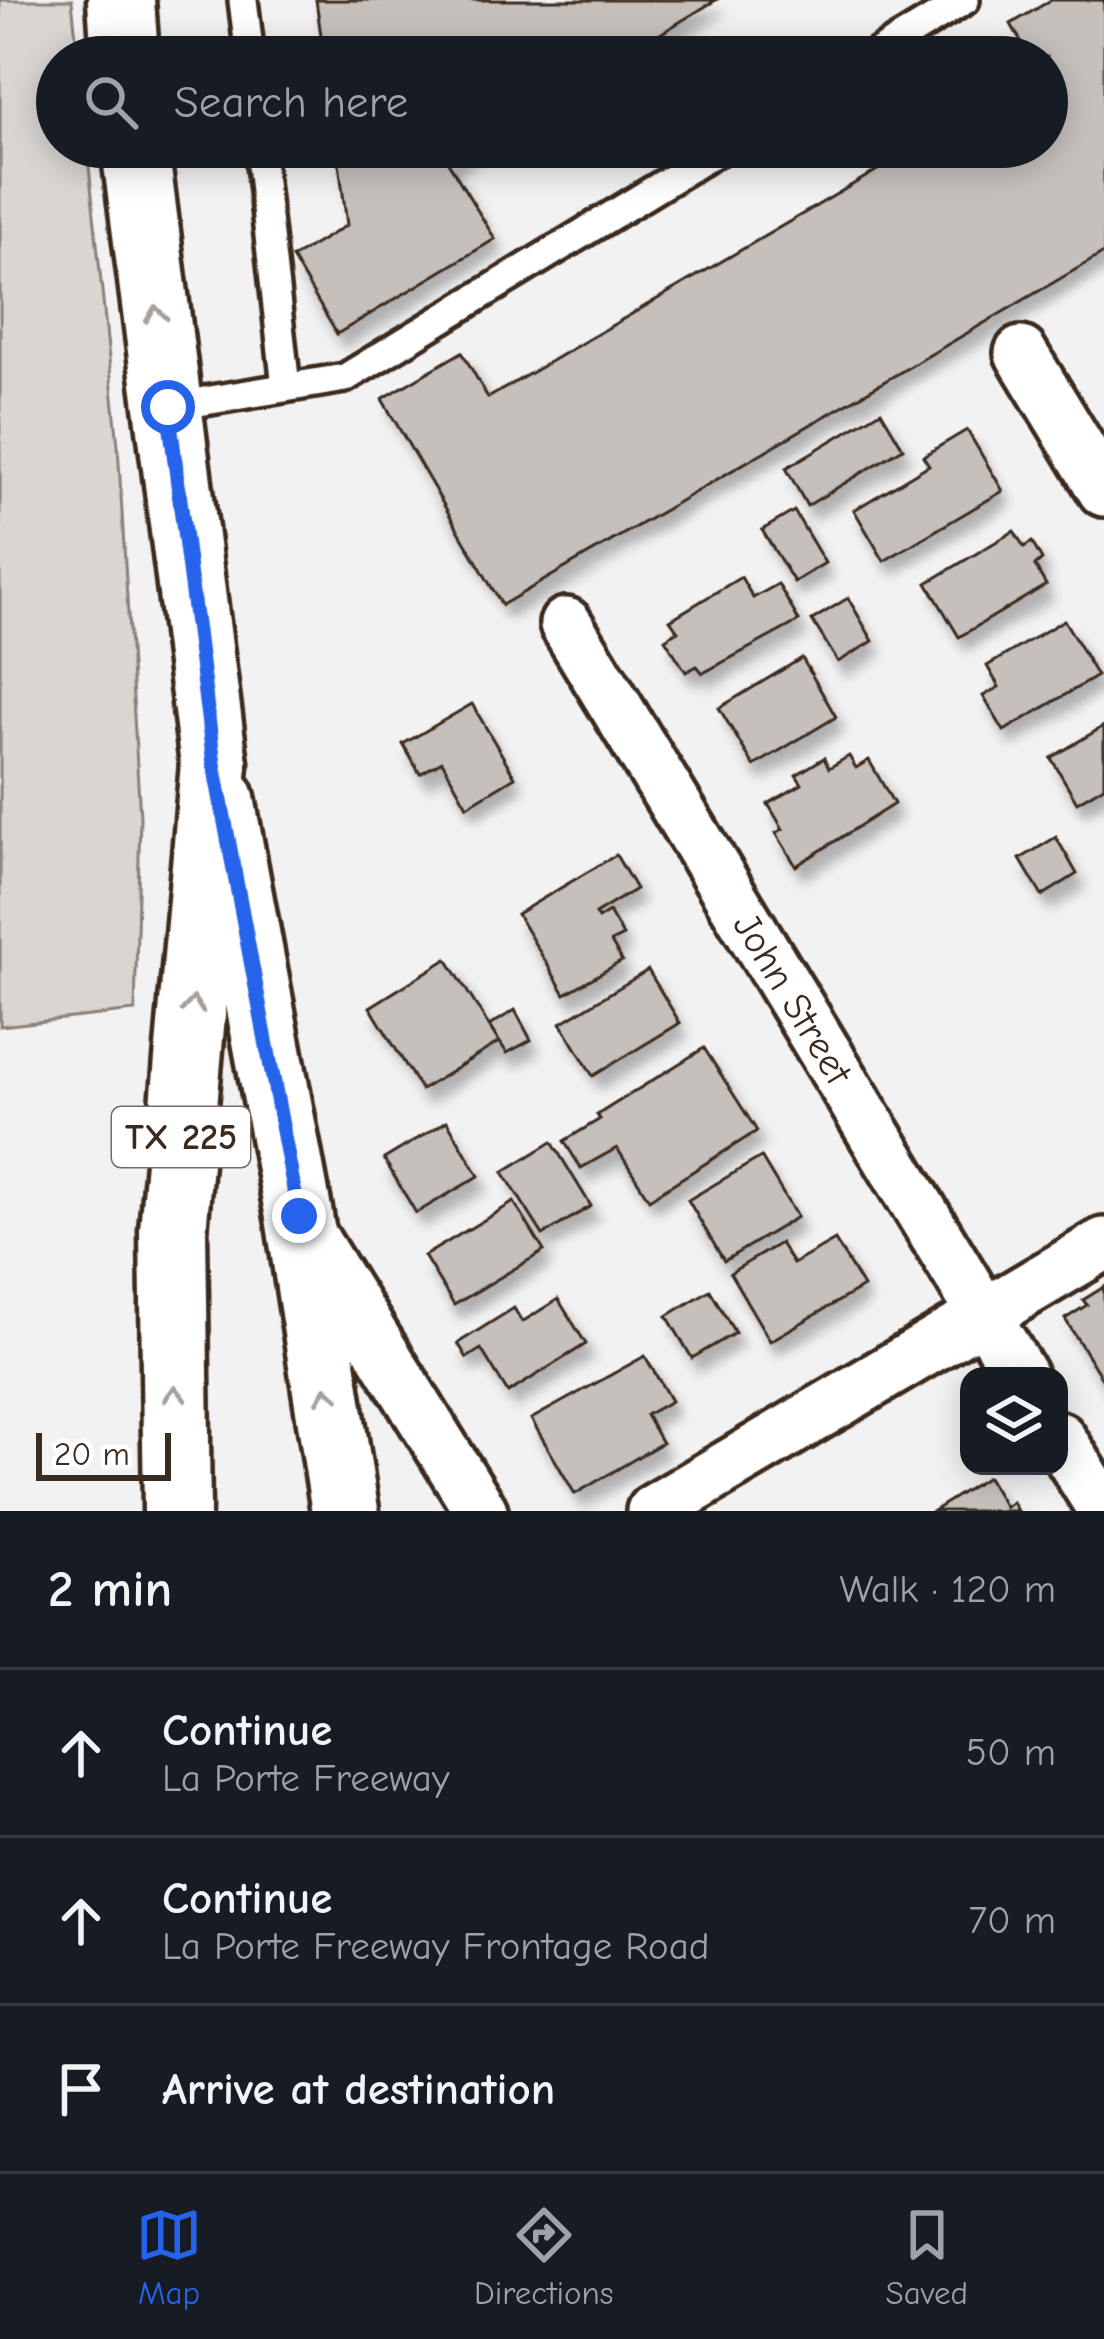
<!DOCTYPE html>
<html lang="en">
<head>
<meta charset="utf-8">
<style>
	:root { --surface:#171b24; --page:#20242c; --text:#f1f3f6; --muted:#9ea1a6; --line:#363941; --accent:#2563eb }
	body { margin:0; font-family:"Comic Neue",sans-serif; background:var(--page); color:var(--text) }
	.controls { position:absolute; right:36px; bottom:36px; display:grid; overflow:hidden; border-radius:24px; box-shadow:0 6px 30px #0003 }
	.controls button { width:108px; height:108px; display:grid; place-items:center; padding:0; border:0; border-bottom:3px solid var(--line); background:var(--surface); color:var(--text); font:60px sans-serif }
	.scale { position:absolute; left:36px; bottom:30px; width:135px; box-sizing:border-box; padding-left:12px; border:6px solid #3b2a1e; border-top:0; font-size:33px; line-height:42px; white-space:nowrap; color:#3b2a1e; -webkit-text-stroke:9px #fff; paint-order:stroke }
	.stop { position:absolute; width:36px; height:36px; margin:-27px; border:9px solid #2563eb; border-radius:50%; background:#fff }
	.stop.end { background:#2563eb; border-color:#fff; box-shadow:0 3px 12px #0008 }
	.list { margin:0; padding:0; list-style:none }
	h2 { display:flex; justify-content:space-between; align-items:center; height:156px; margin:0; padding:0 48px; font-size:51px }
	h2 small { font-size:39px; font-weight:400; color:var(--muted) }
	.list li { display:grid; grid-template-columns:78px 1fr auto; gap:36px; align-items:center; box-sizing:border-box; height:168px; padding:0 48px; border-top:3px solid var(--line) }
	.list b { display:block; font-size:45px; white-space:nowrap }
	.list p { margin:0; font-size:39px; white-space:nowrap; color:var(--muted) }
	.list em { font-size:39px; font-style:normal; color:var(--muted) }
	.icon { flex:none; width:66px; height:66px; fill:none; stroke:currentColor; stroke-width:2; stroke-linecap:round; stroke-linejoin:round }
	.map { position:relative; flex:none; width:1104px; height:1511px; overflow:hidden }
	.search { position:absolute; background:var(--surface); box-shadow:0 6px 30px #0003; left:36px; right:36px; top:36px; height:132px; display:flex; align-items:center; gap:30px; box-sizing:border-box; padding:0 42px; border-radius:66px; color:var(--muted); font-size:45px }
	.sheet { height:660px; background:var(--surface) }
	nav { display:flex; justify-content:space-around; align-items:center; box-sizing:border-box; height:168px; border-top:3px solid var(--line); background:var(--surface); font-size:33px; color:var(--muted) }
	nav a { display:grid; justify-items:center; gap:6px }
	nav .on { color:var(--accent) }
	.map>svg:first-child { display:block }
</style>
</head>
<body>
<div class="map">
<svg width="1104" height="1511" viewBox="0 0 1104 1511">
	<defs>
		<filter id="shadow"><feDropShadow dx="7" dy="13" stdDeviation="6" flood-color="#0004"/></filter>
	</defs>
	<rect width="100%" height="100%" fill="#f3f2f2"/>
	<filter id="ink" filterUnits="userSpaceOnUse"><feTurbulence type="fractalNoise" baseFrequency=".00833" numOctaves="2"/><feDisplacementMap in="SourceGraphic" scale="24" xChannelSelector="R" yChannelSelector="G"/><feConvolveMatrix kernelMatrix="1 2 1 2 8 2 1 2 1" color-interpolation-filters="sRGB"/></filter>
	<g filter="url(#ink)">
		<!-- green -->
		<path fill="#d8d5d2" stroke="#8a8078" stroke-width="3" d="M0,0H72L78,57H57V147H87L118,445L140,817L135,1011L0,1026Z"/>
		<!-- building -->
		<g fill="#c6c0bd" stroke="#3b2a1e" stroke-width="3" filter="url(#shadow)">
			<path d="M316,0H716L622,57H324Z"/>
			<path d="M1051,0H1104V253L502,605L382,399L462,352L488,398L917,147H1047V57H1030L1011,24Z"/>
			<path d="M337,147H473L448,162L495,239L337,334L292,258L347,225Z"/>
			<path d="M881,411L903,448L807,506L786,468Z"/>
			<path d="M967,430L1003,491L884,561L854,510L929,465L923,456Z"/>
			<path d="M794,511L825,563L794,582L762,530Z"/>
			<path d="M1014,531L1024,547L1032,542L1042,560L1035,566L1046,585L959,637L927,583Z"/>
			<path d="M741,577L753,598L778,584L799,621L703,673L697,666L686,672L665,639L678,631L670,620Z"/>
			<path d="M848,598L873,641L838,662L812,620Z"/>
			<path d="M1064,620L1097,676L1004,731L983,696L999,687L987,666Z"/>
			<path d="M802,658L836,717L754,766L719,708Z"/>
			<path d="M472,704L515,777L467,806L442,761L420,774L403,744Z"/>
			<path d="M1104,726V786L1077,802L1051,758Z"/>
			<path d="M849,756L856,768L869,760L894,804L796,866L776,833L783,829L768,804L802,784L796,775L824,758L829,768Z"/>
			<path d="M1056,837L1077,874L1042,896L1020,859Z"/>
			<path d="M616,855L636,889L595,914L598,919L609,912L623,936L611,942L622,961L565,994L517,914Z"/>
			<path d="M447,959L499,1042L421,1090L370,1007Z"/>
			<path d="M648,970L680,1023L593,1076L561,1023Z"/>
			<path d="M515,1010L531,1040L507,1053L489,1026Z"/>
			<path d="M704,1048L757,1131L649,1199L617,1148L581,1168L564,1141L600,1119L597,1115Z"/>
			<path d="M447,1121L479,1176L416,1213L384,1159Z"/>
			<path d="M552,1142L591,1206L543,1235L503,1172Z"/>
			<path d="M761,1157L797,1217L724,1261L688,1200Z"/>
			<path d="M514,1202L544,1251L454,1305L424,1256Z"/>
			<path d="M835,1240L863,1287L770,1341L730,1273L780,1243L793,1264Z"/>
			<path d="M1104,1287V1382L1065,1319L1087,1305L1083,1300Z"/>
			<path d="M710,1290L735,1333L692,1358L667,1316Z"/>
			<path d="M558,1299L586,1344L508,1393L481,1349L467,1358L458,1343L514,1308L522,1322Z"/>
			<path d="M645,1356L671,1401L646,1415L662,1443L575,1494L531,1419Z"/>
			<path d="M987,1477L1005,1507L1012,1502L1017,1511H933Z"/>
		</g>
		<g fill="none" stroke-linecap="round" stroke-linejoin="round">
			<defs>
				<g id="service">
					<path d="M243,0L250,57"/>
					<path d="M871,57L965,0"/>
					<path d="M259,147L286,387"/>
					<path d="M168,407L345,378L724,147"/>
				</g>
				<g id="minor">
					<path d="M1021,353L1104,490"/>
					<path id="s1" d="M566,624L1021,1376"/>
					<path d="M308,1232L481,1511"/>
					<path d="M1059,1438L1104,1510"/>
					<path d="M653,1511L1104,1244"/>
				</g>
				<path id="secondary" d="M221,799L299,1216L345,1511"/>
				<g id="primary">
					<path d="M121,0L125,57"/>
					<path d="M135,147L214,764"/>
				</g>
				<path id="motorway" d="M177,1511L173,1231L214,764"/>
			</defs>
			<!-- service casing -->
			<use href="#service" stroke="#3b2a1e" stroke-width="36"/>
			<!-- minor casing -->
			<use href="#minor" stroke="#3b2a1e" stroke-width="60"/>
			<!-- secondary casing -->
			<use href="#secondary" stroke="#3b2a1e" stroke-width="75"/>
			<!-- primary casing -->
			<use href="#primary" stroke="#3b2a1e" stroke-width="75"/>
			<!-- motorway casing -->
			<use href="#motorway" stroke="#3b2a1e" stroke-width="75"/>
			<!-- service -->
			<use href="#service" stroke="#fff" stroke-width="27"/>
			<!-- minor -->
			<use href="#minor" stroke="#fff" stroke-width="51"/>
			<!-- secondary -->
			<use href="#secondary" stroke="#fff" stroke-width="66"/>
			<!-- primary -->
			<use href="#primary" stroke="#fff" stroke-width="66"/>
			<!-- motorway -->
			<use href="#motorway" stroke="#fff" stroke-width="66"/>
		</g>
		<!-- one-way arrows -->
		<defs><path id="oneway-chevron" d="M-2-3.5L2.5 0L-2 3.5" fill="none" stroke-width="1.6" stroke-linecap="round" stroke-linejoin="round" transform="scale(3)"/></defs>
		<g stroke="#a79f9a">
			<use href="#oneway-chevron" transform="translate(156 314) rotate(-97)"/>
			<use href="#oneway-chevron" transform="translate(193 1005) rotate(-85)"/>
			<use href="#oneway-chevron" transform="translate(175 1394) rotate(-91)"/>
			<use href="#oneway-chevron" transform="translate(327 1395) rotate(-99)"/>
		</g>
	</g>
	<g fill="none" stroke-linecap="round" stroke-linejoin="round" filter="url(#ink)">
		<!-- route -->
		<path stroke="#2563eb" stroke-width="15" d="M168,407L214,764L299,1216"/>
	</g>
	<g text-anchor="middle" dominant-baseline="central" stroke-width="12" stroke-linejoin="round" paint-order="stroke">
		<!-- shield labels -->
		<rect fill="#fff" stroke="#766a62" stroke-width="3" x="112" y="1107" width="138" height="60" rx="9"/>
		<g font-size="36" font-weight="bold" fill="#3b2a1e">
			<text x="181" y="1137">TX 225</text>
		</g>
		<!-- street labels -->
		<g font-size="39" fill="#3b2a1e" stroke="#fff">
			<text stroke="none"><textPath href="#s1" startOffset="438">John Street</textPath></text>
		</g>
	</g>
</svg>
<div class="controls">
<button><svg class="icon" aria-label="layers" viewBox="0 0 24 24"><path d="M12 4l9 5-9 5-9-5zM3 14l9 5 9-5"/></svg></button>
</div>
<div class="scale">20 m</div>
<div class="stop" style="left:168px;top:407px"></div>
<div class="stop end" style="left:299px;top:1216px"></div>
<div class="search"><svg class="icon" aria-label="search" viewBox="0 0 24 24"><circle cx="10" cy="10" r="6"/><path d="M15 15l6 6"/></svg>Search here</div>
</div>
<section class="sheet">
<h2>2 min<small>Walk · 120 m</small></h2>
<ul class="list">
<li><svg class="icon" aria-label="ahead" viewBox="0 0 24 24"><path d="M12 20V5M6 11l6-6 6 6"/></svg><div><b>Continue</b><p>La Porte Freeway</p></div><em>50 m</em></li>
<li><svg class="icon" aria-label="ahead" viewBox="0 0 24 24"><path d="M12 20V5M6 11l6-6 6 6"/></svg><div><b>Continue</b><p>La Porte Freeway Frontage Road</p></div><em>70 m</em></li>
<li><svg class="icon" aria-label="arrive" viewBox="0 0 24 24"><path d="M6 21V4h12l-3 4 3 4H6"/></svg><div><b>Arrive at destination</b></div></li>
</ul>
</section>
<nav>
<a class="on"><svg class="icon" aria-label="map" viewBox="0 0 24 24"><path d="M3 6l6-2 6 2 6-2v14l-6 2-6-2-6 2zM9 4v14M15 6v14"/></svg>Map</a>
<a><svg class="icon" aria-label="directions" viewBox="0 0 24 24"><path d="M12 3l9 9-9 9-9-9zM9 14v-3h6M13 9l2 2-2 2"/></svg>Directions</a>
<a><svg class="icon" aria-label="saved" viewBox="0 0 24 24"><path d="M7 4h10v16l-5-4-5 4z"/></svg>Saved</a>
</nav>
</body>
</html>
